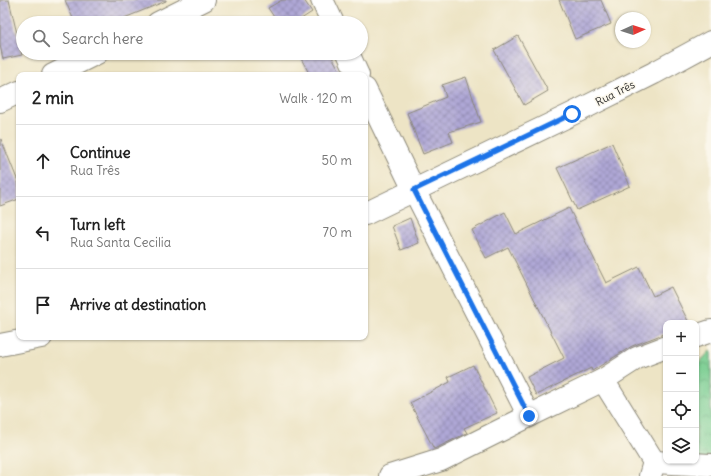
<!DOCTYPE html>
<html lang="en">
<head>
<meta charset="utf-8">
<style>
	:root { --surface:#fff; --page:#f6f6f6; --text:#222; --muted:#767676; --line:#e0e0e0 }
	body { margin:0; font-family:Delius,sans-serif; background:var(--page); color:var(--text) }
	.controls { position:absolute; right:12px; bottom:12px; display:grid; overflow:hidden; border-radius:8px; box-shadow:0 1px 3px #0004 }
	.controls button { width:36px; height:36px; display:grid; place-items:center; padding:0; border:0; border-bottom:1px solid var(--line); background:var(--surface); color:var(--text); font:20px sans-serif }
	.compass { position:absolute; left:615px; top:12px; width:36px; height:36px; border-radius:50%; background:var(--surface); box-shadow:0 1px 3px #0004; rotate:87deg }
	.stop { position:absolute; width:12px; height:12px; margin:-9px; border:3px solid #1a73e8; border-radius:50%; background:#fff }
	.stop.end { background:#1a73e8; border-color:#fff; box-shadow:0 1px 4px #0008 }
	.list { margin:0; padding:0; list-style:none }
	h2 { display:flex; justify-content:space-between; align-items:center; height:52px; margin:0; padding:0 16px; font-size:17px }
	h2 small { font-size:13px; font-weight:400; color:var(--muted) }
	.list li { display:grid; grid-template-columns:26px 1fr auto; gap:12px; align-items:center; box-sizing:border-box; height:72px; padding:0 16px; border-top:1px solid var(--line) }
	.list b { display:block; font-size:15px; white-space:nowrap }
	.list p { margin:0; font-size:13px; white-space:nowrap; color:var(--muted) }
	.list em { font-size:13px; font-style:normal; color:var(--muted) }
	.icon { flex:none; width:22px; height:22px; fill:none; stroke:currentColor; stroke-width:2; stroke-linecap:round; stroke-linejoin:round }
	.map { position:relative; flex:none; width:711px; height:476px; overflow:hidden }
	.search { position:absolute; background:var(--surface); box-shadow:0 1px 3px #0004; left:16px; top:16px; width:352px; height:44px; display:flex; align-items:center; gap:10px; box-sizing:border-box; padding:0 14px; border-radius:22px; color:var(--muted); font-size:15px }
	.panel { position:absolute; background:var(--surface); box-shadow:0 1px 3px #0004; left:16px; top:72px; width:352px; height:268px; border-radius:8px }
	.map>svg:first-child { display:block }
</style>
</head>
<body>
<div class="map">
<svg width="711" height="476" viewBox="0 0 711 476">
	<defs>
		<pattern id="park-crowns" width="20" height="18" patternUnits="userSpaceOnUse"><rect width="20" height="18" fill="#7ace92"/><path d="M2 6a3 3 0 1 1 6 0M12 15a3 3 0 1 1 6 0" fill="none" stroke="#64a777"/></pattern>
		<pattern id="building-cross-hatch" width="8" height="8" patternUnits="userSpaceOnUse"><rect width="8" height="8" fill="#afa7d6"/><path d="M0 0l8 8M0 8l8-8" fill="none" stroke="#8f88ae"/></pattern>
	</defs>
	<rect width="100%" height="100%" fill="#fbf7ec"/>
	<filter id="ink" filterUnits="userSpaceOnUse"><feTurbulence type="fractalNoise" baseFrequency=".025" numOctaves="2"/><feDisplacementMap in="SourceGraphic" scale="8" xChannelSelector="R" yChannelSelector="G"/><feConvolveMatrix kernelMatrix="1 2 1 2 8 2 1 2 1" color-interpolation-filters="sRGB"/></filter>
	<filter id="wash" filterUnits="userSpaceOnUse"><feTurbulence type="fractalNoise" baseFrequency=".012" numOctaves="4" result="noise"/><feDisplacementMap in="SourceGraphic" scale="16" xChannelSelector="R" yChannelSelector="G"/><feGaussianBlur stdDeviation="0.9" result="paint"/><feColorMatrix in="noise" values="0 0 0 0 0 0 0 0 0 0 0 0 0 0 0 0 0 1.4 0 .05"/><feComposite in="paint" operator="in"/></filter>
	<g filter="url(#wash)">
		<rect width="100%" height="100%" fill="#ede4c5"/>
		<!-- park -->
		<path fill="url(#park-crowns)" stroke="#527c5e" d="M711,350V460H696V366Z"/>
		<g id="blocks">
			<!-- building -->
			<g fill="url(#building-cross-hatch)">
				<path d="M0,0H9L22,55L3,59L0,45Z"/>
				<path d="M65,0H166V1L112,23H75Z"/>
				<path d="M282,0H304L312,12L295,23H278L268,8Z"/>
				<path d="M559,0H601L611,24L575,39Z"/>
				<path d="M518,36L548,91L524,105L494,50Z"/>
				<path d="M298,53H330L342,75H310Z"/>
				<path d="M466,77L481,122L449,132L453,142L423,154L407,113L446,97L442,85Z"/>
				<path d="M0,139H1L19,184V199L0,206Z"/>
				<path d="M612,143L630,186L577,210L557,168Z"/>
				<path d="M569,208L606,283L639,267L653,296L671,287L689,323H666V333L632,346L592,371L591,368L536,395L527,377L564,358L508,247L486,258L472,230L505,212L516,234Z"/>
				<path d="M410,218L419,243L401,250L392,226Z"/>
				<path d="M473,365L497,413L464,428L467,433L434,449L410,403L450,382L448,377Z"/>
			</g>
		</g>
	</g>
	<g filter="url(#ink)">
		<use href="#blocks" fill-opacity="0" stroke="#8c8878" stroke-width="1"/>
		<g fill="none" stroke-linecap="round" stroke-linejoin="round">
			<defs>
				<g id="minor">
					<path d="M322,0L333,23"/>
					<path d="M158,23L204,0"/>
					<path d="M348,53L358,75"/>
					<path d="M53,75L97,53"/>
					<path d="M365,89L414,190L529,416"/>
					<path d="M0,101L19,92"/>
					<path d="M365,214L572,114L654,73L711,42"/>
					<path d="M696,336L711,331"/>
					<path d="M0,345L41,337"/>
					<path d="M603,380L654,462L650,476"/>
					<path d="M654,462L711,465"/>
					<path d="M390,476L441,460L529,416L603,380L637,358L666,347"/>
				</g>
			</defs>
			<!-- minor casing -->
			<use href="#minor" stroke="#8c8878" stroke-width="24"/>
			<!-- minor -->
			<use href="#minor" stroke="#fff" stroke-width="22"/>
		</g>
	</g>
	<g fill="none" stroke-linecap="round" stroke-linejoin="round" filter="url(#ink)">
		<!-- route -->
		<path stroke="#1a73e8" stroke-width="5" d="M529,416L414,190L572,114"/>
	</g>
	<g text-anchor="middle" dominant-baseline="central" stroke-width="3" stroke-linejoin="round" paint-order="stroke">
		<!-- street labels -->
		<g font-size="11" fill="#2b2b2b" stroke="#fbf7ec">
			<text transform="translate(615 93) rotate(-27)">Rua Três</text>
		</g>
	</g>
</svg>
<div class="controls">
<button>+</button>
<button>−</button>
<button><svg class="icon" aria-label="locate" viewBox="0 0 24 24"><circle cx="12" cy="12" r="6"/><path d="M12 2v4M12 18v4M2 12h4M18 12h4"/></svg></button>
<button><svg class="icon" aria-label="layers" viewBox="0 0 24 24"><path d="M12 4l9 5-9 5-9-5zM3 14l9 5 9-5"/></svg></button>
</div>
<svg class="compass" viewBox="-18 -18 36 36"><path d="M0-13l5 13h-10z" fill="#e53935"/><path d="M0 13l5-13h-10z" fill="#767676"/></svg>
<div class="stop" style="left:572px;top:114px"></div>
<div class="stop end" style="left:529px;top:416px"></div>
<div class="search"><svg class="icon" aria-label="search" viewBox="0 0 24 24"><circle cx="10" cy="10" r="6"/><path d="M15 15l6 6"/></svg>Search here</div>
<section class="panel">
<h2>2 min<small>Walk · 120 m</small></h2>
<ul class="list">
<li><svg class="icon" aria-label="ahead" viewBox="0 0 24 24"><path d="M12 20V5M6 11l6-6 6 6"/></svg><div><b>Continue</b><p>Rua Três</p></div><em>50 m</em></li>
<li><svg class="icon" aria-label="left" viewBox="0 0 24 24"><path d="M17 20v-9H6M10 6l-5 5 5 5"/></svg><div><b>Turn left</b><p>Rua Santa Cecilia</p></div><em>70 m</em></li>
<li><svg class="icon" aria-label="arrive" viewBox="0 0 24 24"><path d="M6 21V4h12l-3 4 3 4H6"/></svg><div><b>Arrive at destination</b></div></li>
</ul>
</section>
</div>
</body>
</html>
